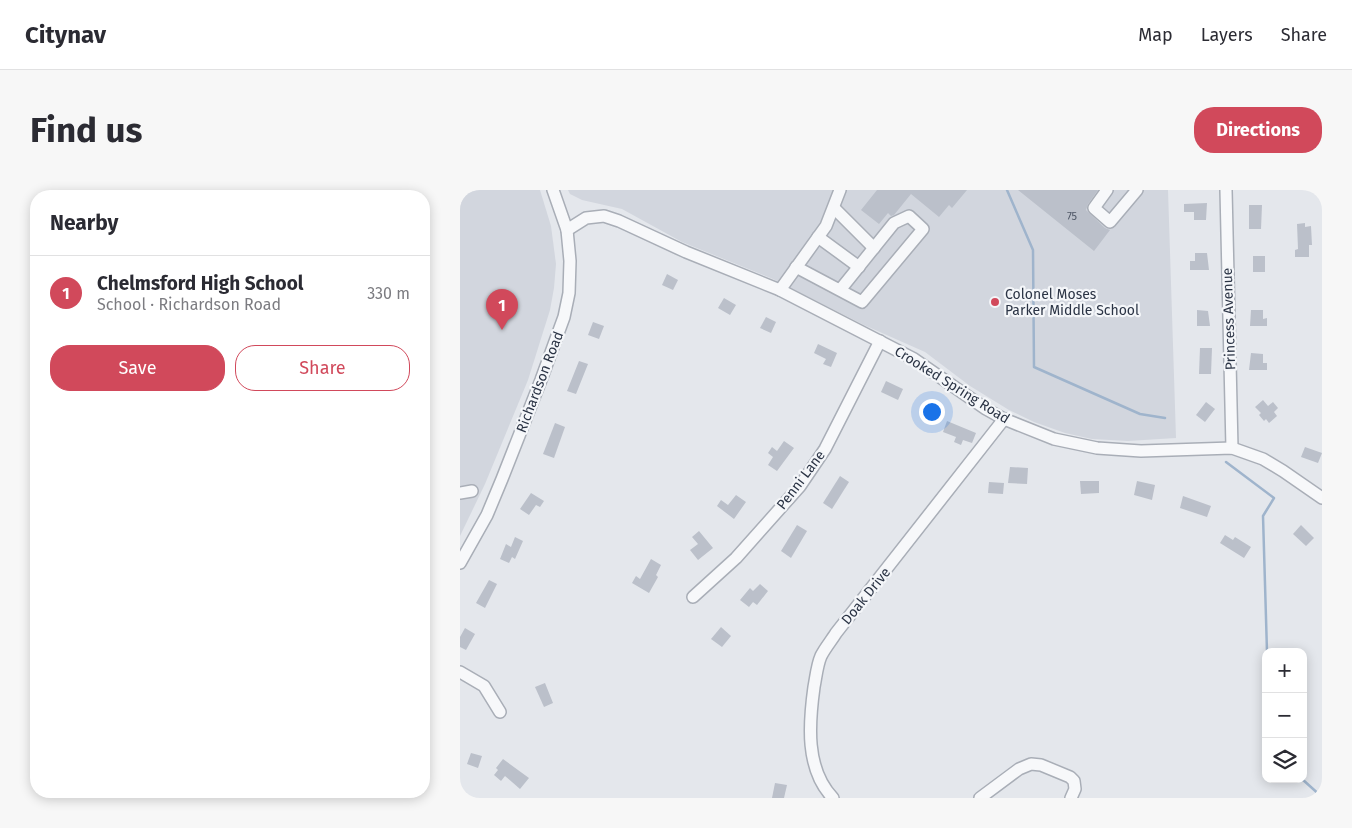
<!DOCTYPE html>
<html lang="en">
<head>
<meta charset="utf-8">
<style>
	:root { --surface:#fff; --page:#f7f7f7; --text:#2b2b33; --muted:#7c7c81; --line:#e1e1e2; --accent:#d1495b }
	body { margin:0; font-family:"Fira Sans",sans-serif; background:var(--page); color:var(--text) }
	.controls { position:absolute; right:15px; bottom:15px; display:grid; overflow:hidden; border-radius:10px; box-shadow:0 2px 12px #0003 }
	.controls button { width:45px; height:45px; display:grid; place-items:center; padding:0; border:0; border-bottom:1px solid var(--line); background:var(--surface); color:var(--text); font:25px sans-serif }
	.you { position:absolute; left:471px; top:221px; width:18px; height:18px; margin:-12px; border:4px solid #fff; border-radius:50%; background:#1a73e8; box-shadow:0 0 0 8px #1a73e833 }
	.badge { display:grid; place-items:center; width:32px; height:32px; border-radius:50%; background:var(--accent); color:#fff; font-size:16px; font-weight:700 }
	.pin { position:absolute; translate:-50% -41px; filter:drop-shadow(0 1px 2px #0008) }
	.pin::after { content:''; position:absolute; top:26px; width:18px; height:15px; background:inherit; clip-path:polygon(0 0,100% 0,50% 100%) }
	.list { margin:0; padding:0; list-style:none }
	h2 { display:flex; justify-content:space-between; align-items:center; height:65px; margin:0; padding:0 20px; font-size:21px }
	h2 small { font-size:16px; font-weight:400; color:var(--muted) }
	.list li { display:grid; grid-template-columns:32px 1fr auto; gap:15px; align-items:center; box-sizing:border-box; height:75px; padding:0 20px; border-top:1px solid var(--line) }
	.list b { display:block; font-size:19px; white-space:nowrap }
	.list p { margin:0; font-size:16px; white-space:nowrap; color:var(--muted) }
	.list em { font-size:16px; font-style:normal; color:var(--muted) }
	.actions { display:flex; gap:10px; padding:15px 20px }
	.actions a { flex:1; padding:11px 0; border:1px solid var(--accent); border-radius:20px; text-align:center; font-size:18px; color:var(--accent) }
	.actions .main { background:var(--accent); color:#fff }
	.icon { flex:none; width:28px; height:28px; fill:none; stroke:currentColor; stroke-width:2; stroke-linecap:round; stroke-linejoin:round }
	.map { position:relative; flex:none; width:862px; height:608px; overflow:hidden; border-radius:20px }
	header { display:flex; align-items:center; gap:30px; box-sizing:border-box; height:70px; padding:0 25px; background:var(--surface); border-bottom:1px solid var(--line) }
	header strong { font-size:24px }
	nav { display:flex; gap:28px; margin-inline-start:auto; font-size:18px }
	.intro { display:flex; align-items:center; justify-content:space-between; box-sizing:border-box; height:120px; padding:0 30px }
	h1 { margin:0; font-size:35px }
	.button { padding:12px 22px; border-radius:20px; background:var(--accent); color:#fff; font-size:18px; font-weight:700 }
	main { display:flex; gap:30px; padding:0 30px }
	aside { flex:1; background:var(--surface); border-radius:20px; box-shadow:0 2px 12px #0003 }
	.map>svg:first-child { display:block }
</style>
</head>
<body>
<header>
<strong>Citynav</strong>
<nav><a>Map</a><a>Layers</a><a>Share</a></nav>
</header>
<div class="intro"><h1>Find us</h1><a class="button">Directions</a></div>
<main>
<aside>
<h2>Nearby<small></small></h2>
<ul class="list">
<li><span class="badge">1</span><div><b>Chelmsford High School</b><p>School · Richardson Road</p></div><em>330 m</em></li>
</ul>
<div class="actions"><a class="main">Save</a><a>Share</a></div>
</aside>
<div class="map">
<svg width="862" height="608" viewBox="0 0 862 608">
	<rect width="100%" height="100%" fill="#e4e7ec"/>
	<!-- built -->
	<g fill="#d2d6de">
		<path d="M0,0H80L91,36L96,74L94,98L90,120L68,190L25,294L0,346Z"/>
		<path d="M108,0H708L716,248L668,251L632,249L605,243L574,232L549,220L510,196L465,162L404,135L313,89L222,52L162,19L122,10L110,4Z"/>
	</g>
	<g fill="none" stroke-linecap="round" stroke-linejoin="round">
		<!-- stream -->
		<g stroke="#9fb4cc" stroke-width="2.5">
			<path d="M547,0L573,60L574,177L680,224L705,228"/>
			<path d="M766,272L814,308L803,326L807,462"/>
			<path d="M842,589L862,607"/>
		</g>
	</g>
	<!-- building -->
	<g fill="#bbc0ca">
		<path d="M417,0H507L492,18L489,15L479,27L451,4L434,25L431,26L428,23L419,34L401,20Z"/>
		<path d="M558,0H638L628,14L626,20L645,38L650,40L634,61Z"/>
		<path d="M747,13L746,30H734V22H724V14Z"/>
		<path d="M789,15H802L801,39H789Z"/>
		<path d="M845,33V37L851,36L852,55H849V67H835V60L838,59L837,34Z"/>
		<path d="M735,63H747L749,80H730V71H735Z"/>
		<rect x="793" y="66" width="12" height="16"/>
		<path d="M207,84L218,90L213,100L202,95Z"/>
		<path d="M264,108L276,115L270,125L258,118Z"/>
		<path d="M737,120L748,121L750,136H737Z"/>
		<path d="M791,120H803V129L807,128V136H790Z"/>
		<path d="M306,127L316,132L311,143L300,138Z"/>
		<path d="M133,132L144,136L139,149L128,145Z"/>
		<path d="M358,154L377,163L371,177L363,174L366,169L354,163Z"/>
		<path d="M740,158H752L751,184H739Z"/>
		<path d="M791,163L803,164V173H807V180H789Z"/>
		<path d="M119,171L128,174L116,204L107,201Z"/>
		<path d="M426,191L443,199L438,210L421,202Z"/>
		<path d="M803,210L808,216L813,212L818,218L814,222L817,226L809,233L806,229L804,231L799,225L801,223L795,217Z"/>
		<path d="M746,212L755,219L745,232L736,225Z"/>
		<path d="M487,231L516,243L512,253L503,250L501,255L494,252L496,247L483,242Z"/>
		<path d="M95,233L105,237L94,268L83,264Z"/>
		<path d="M324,251L334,258L317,281L308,275L313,267L308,263L312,257L317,261Z"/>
		<path d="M845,257L862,263L858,273L841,267Z"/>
		<path d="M550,277L568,278L567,294L548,293Z"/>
		<path d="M380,286L389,292L372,319L363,313Z"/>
		<path d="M620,291H639V303L621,304Z"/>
		<path d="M677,291L695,295L692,310L674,305Z"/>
		<path d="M529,292L544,293L543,304L528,303Z"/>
		<path d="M71,303L84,311L80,317L76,315L69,325L60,319Z"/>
		<path d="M276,305L286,312L274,329L257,316L261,310L268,315Z"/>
		<path d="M723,306L751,316L747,327L720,318Z"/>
		<path d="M337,335L347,341L331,368L321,361Z"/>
		<path d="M841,335L854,348L846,356L833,344Z"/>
		<path d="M239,341L253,358L238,370L230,360L238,354L232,347Z"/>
		<path d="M765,345L773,350L775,347L791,357L784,368L760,353Z"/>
		<path d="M55,347L63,351L55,369L52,367L49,373L40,369L46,354L51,357Z"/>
		<path d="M191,369L201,375L196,385L198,387L189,403L172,393L176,386L180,389Z"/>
		<path d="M29,390L37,394L25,418L16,413Z"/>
		<path d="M300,394L308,401L297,415L293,412L289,417L280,410L290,398L293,401Z"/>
		<path d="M261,437L271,446L262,457L251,449Z"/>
		<path d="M5,438L15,444L6,460L0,457V447Z"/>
		<path d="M85,493L93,513L84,517L75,497Z"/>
		<path d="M11,563L22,566L18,578L7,574Z"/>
		<path d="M43,569L69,588L60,599L45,586L41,591L34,585L38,580L36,578Z"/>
		<path d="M315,593L327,595L324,608H312Z"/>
	</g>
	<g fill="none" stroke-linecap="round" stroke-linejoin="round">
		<defs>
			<g id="minor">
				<path d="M647,0L634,18L650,32L677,0"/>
				<path d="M766,0L772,258"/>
				<path d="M374,18L414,58"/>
				<path d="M107,40L126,28L144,26L159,31L226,62L320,100L454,169L526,219L544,229L594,249L637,258L681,261L772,258L803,269L823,281L862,308"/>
				<path d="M358,47L399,77"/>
				<path d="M336,77L402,112L463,39L449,26L434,33L380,100"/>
				<path d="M320,100L366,36L380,0"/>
				<path d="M0,303L12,301"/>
				<path d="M0,373L27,325L42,289L81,190L104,127L109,103L110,71L107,40L93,0"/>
				<path d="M233,407L276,368L340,296L365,259L420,151"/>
				<path d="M0,482L24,496L40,522"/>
				<path d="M373,608C345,579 349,533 354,497C356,487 357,475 361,466C365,458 371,451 376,443L544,229"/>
				<path d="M520,608L559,579L571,574L581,575L610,587L614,591L615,599L611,608"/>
			</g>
		</defs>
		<!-- minor casing -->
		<use href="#minor" stroke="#a9aeb7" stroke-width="14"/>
		<!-- minor -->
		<use href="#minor" stroke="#f7f8fa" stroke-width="11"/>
	</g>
	<!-- markers -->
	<circle fill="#d1495b" stroke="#f4f6f9" stroke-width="2" cx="535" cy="112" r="5"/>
	<g text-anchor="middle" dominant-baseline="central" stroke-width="4.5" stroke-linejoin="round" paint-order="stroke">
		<!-- number labels -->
		<g font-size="11" fill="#4f5766">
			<text x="612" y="26">75</text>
		</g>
		<!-- poi labels -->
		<g font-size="14" fill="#2b3445" stroke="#f4f6f9" text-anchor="start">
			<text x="545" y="104">Colonel Moses<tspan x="545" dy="16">Parker Middle School</tspan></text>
		</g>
		<!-- street labels -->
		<g font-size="14" fill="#2b3445" stroke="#f4f6f9">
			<text transform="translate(769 129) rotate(-92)">Princess Avenue</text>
			<text transform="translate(80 192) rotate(-69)">Richardson Road</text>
			<text transform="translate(492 195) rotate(32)">Crooked Spring Road</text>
			<text transform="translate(341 290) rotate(-53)">Penni Lane</text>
			<text transform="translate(406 406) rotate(-51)">Doak Drive</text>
		</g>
	</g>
</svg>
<div class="controls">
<button>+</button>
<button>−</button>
<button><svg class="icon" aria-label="layers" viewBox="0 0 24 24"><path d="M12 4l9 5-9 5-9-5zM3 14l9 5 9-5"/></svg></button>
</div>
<div class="you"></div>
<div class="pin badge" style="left:42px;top:140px">1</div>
</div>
</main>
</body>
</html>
